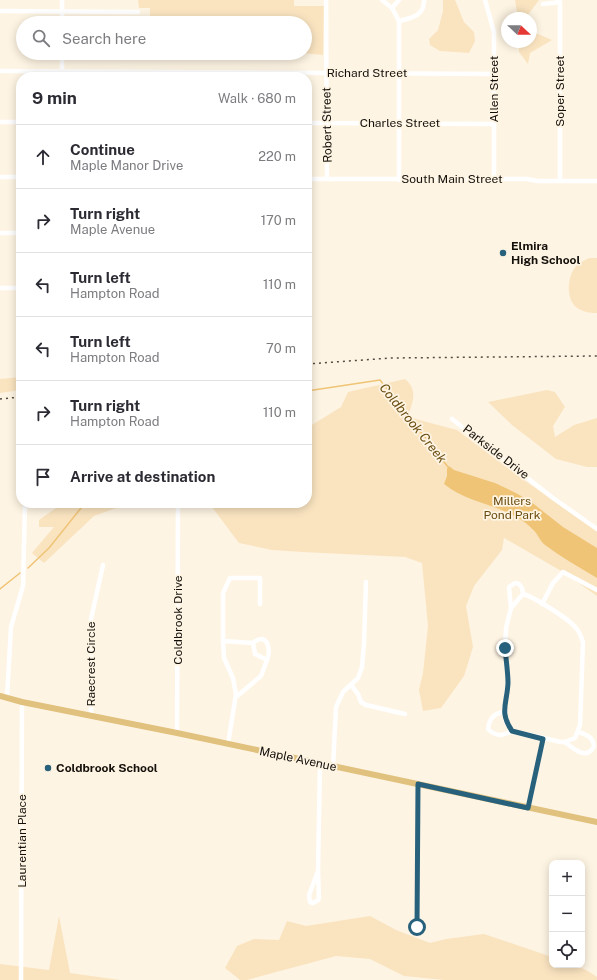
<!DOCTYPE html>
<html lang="en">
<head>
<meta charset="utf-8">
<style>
	:root { --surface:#fff; --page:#f7f7f7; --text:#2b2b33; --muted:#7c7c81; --line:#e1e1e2 }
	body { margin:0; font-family:"Public Sans",sans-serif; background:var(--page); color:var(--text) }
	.controls { position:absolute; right:12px; bottom:12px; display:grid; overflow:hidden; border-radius:8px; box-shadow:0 2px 10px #0003 }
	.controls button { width:36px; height:36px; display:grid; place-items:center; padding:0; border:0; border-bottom:1px solid var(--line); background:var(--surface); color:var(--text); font:20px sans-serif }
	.compass { position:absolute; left:501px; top:12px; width:36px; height:36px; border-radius:50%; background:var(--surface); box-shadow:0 2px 10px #0003; rotate:112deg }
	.stop { position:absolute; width:12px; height:12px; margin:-9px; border:3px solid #28617b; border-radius:50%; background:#fff }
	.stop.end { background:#28617b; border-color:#fff; box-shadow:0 1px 4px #0008 }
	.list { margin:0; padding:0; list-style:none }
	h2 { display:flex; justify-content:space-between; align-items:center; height:52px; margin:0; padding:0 16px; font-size:17px }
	h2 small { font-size:13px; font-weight:400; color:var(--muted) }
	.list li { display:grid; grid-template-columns:26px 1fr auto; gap:12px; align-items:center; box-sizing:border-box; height:64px; padding:0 16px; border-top:1px solid var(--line) }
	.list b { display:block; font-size:15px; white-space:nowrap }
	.list p { margin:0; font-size:13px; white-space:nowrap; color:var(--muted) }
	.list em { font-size:13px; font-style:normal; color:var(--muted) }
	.icon { flex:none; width:22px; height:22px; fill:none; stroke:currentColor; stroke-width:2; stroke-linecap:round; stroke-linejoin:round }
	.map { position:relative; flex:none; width:597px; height:980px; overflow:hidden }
	.search { position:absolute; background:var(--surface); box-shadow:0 2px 10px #0003; left:16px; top:16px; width:296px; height:44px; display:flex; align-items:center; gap:10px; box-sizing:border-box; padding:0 14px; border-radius:22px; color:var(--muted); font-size:15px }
	.panel { position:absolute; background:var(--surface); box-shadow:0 2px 10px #0003; left:16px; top:72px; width:296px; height:436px; border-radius:16px }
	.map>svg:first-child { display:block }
</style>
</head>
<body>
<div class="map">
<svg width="597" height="980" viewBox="0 0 597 980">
	<rect width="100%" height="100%" fill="#fef4e3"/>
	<!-- green -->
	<g fill="#fae4c0">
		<path d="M138,0H294V6H324L323,55L302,53H305V23H150V8H139Z"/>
		<path d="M443,0H455L464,22L474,32L475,41L469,53L440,51L430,45L429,39L438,30L443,11Z"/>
		<path d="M515,0H539L527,16V18H518Z"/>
		<path d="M531,31L552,40L530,53L528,64L519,52V42H531Z"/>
		<path d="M589,258H597V313C590,313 582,312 576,307C566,298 567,277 576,266C579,262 584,261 589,258Z"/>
		<path d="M21,377V390L0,393V379Z"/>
		<path d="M405,379C419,391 412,402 408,417L457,430L521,478L597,531V596L563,572L504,538L502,550L474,586L466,606L473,647L464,676L441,708L423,711L419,690L423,673L428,626L422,563L405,557L302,552L272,550L239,543L209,503H307V428L341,407L348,392Z"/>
		<path d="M547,390L555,392L565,407L553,426L555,437L574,425L597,418V467H587L556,459L512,425L488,402Z"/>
		<path d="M63,503H130L94,516L44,563L32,553L54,527H39V520Z"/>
		<path d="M59,916L70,973L120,980H0V964L49,970Z"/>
		<path d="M370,916L396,930L430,943L446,939L484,934L552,957V965C573,965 579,964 597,977V980H444L404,976L370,959L336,956L247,980H240L225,968L237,946L254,939L279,940L287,921L306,926Z"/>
	</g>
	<!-- water -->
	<path fill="#efc476" d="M449,466L454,470L495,483L514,492L530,501L563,527L597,548V578C579,567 561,557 545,545C541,542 539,537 536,533C532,528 525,522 520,519C496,504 466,502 444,484L447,476V469Z"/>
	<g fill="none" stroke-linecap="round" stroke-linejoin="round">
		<!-- stream -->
		<g stroke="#efc476" stroke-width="1.5">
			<path d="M307,391L380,380L448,467"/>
			<path d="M28,568L49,548L85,503"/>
			<path d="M0,589L20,573"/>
		</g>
		<!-- minor -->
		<g stroke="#fff" stroke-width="4.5">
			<path d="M326,0L327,179"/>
			<path d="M382,0L392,8L399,21V180"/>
			<path d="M485,0L494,32V180"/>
			<path d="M543,4L560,2V181"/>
			<path d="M392,8L399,0"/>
			<path d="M0,11L138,12"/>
			<path d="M399,21C412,18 425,15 424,0"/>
			<path d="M62,23V0"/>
			<path d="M0,71L494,74"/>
			<path d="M62,77V53"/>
			<path d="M0,122H21"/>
			<path d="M307,123L494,124"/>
			<path d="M0,177H21"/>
			<path d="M307,179H527L538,181H597"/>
			<path d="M0,233H21"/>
			<path d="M0,288H21"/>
			<path d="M452,419L553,498L597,529"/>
			<path d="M523,594C534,597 569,619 576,628C580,632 581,637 583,642L580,725L575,738L565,742H561L512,731L506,722L504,712L508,682L505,648L506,628L511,608Z"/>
			<path d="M542,604L553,583L563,572L597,590"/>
			<path d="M511,608L509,587L515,583L519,584L522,588L523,594"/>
			<path d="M223,641V593L230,578H260V604"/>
			<path d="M253,643C266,631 272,648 267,660"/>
			<path d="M351,685L358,694L361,702L366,705L405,714"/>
			<path d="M7,698L11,627L23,586L25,503"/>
			<path d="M504,712C494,713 489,719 488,729C496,737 502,736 512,731"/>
			<path d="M91,716V619L103,565"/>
			<path d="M177,733L178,506"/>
			<path d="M565,742C574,749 587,761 594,746C593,737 586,734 578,732"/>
			<path d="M228,744L236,694L233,678L224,658L223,641L253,643L255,654L267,660L261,676L236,697"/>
			<path d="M333,767L336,707L343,692L358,678L362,667L364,643L366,582"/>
			<path d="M528,808L543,739"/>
			<path d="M318,871L319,898L318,900L313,903L310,902L309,895L318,871L320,764"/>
			<path d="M417,927L418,785"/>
			<path d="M21,980L22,702"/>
		</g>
		<!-- major -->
		<path stroke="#e0c17e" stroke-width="6" d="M0,696L22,702L177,733L597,822"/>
		<!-- rail -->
		<g stroke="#514b43" stroke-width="1.5" stroke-dasharray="2 4" stroke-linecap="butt">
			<path d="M307,364L391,358L597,356"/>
			<path d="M0,399L21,397"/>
		</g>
	</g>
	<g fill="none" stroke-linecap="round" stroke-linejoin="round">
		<!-- route -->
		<path stroke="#28617b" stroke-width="5" d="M417,927L418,784L528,808L543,739L512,731C499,712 507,704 508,683C508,672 506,660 505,648"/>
	</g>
	<!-- markers -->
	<g fill="#28617b" stroke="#fef4e3" stroke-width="1.5">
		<circle cx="503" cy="253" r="4"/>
		<circle cx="48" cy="768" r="4"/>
	</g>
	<g text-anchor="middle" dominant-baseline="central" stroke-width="3.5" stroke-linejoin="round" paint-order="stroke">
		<!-- street labels -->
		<g font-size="12" fill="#130f0a" stroke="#fef4e3">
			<text x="367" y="73">Richard Street</text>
			<text transform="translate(494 89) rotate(-90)">Allen Street</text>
			<text transform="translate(560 91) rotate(-90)">Soper Street</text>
			<text x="400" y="123">Charles Street</text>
			<text transform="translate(327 125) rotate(-91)">Robert Street</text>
			<text x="452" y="179">South Main Street</text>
			<text transform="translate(496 452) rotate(38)">Parkside Drive</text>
			<text transform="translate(178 620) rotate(-90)">Coldbrook Drive</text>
			<text transform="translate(91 664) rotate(-90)">Raecrest Circle</text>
			<text transform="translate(298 759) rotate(12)">Maple Avenue</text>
			<text transform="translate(22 841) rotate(-90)">Laurentian Place</text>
		</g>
		<!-- poi labels -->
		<g font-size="12" font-weight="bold" fill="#130f0a" stroke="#fef4e3" text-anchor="start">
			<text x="511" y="246">Elmira<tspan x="511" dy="14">High School</tspan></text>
			<text x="56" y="768">Coldbrook School</text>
		</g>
		<!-- park labels -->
		<g font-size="12" fill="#694c10" stroke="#fef4e3">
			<text x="512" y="501">Millers<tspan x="512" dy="14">Pond Park</tspan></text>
		</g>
		<!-- water labels -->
		<g font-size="13" font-style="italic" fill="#6a4d11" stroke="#fef4e3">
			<text transform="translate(413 423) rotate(51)">Coldbrook Creek</text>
		</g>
	</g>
</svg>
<div class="controls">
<button>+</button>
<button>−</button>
<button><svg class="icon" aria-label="locate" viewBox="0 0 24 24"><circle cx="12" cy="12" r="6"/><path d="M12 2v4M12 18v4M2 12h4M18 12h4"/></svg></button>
</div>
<svg class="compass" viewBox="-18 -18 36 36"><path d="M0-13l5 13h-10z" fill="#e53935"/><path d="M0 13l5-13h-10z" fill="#7c7c81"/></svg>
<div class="stop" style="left:417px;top:927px"></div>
<div class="stop end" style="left:505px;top:648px"></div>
<div class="search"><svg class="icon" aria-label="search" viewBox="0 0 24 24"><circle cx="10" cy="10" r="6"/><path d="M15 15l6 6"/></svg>Search here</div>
<section class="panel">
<h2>9 min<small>Walk · 680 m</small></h2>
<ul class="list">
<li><svg class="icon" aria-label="ahead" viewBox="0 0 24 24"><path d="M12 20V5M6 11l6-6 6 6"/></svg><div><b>Continue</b><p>Maple Manor Drive</p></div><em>220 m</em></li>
<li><svg class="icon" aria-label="right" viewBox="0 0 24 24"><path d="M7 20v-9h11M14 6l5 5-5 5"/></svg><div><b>Turn right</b><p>Maple Avenue</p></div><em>170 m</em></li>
<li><svg class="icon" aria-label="left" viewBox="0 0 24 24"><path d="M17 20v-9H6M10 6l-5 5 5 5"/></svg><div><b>Turn left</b><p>Hampton Road</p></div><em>110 m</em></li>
<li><svg class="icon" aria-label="left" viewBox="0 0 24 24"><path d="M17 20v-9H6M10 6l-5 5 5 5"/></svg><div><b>Turn left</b><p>Hampton Road</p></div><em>70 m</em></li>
<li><svg class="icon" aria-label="right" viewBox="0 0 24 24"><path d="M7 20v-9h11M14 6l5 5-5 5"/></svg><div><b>Turn right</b><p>Hampton Road</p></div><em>110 m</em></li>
<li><svg class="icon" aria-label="arrive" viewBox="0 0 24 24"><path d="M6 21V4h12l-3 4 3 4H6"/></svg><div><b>Arrive at destination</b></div></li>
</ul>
</section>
</div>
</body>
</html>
